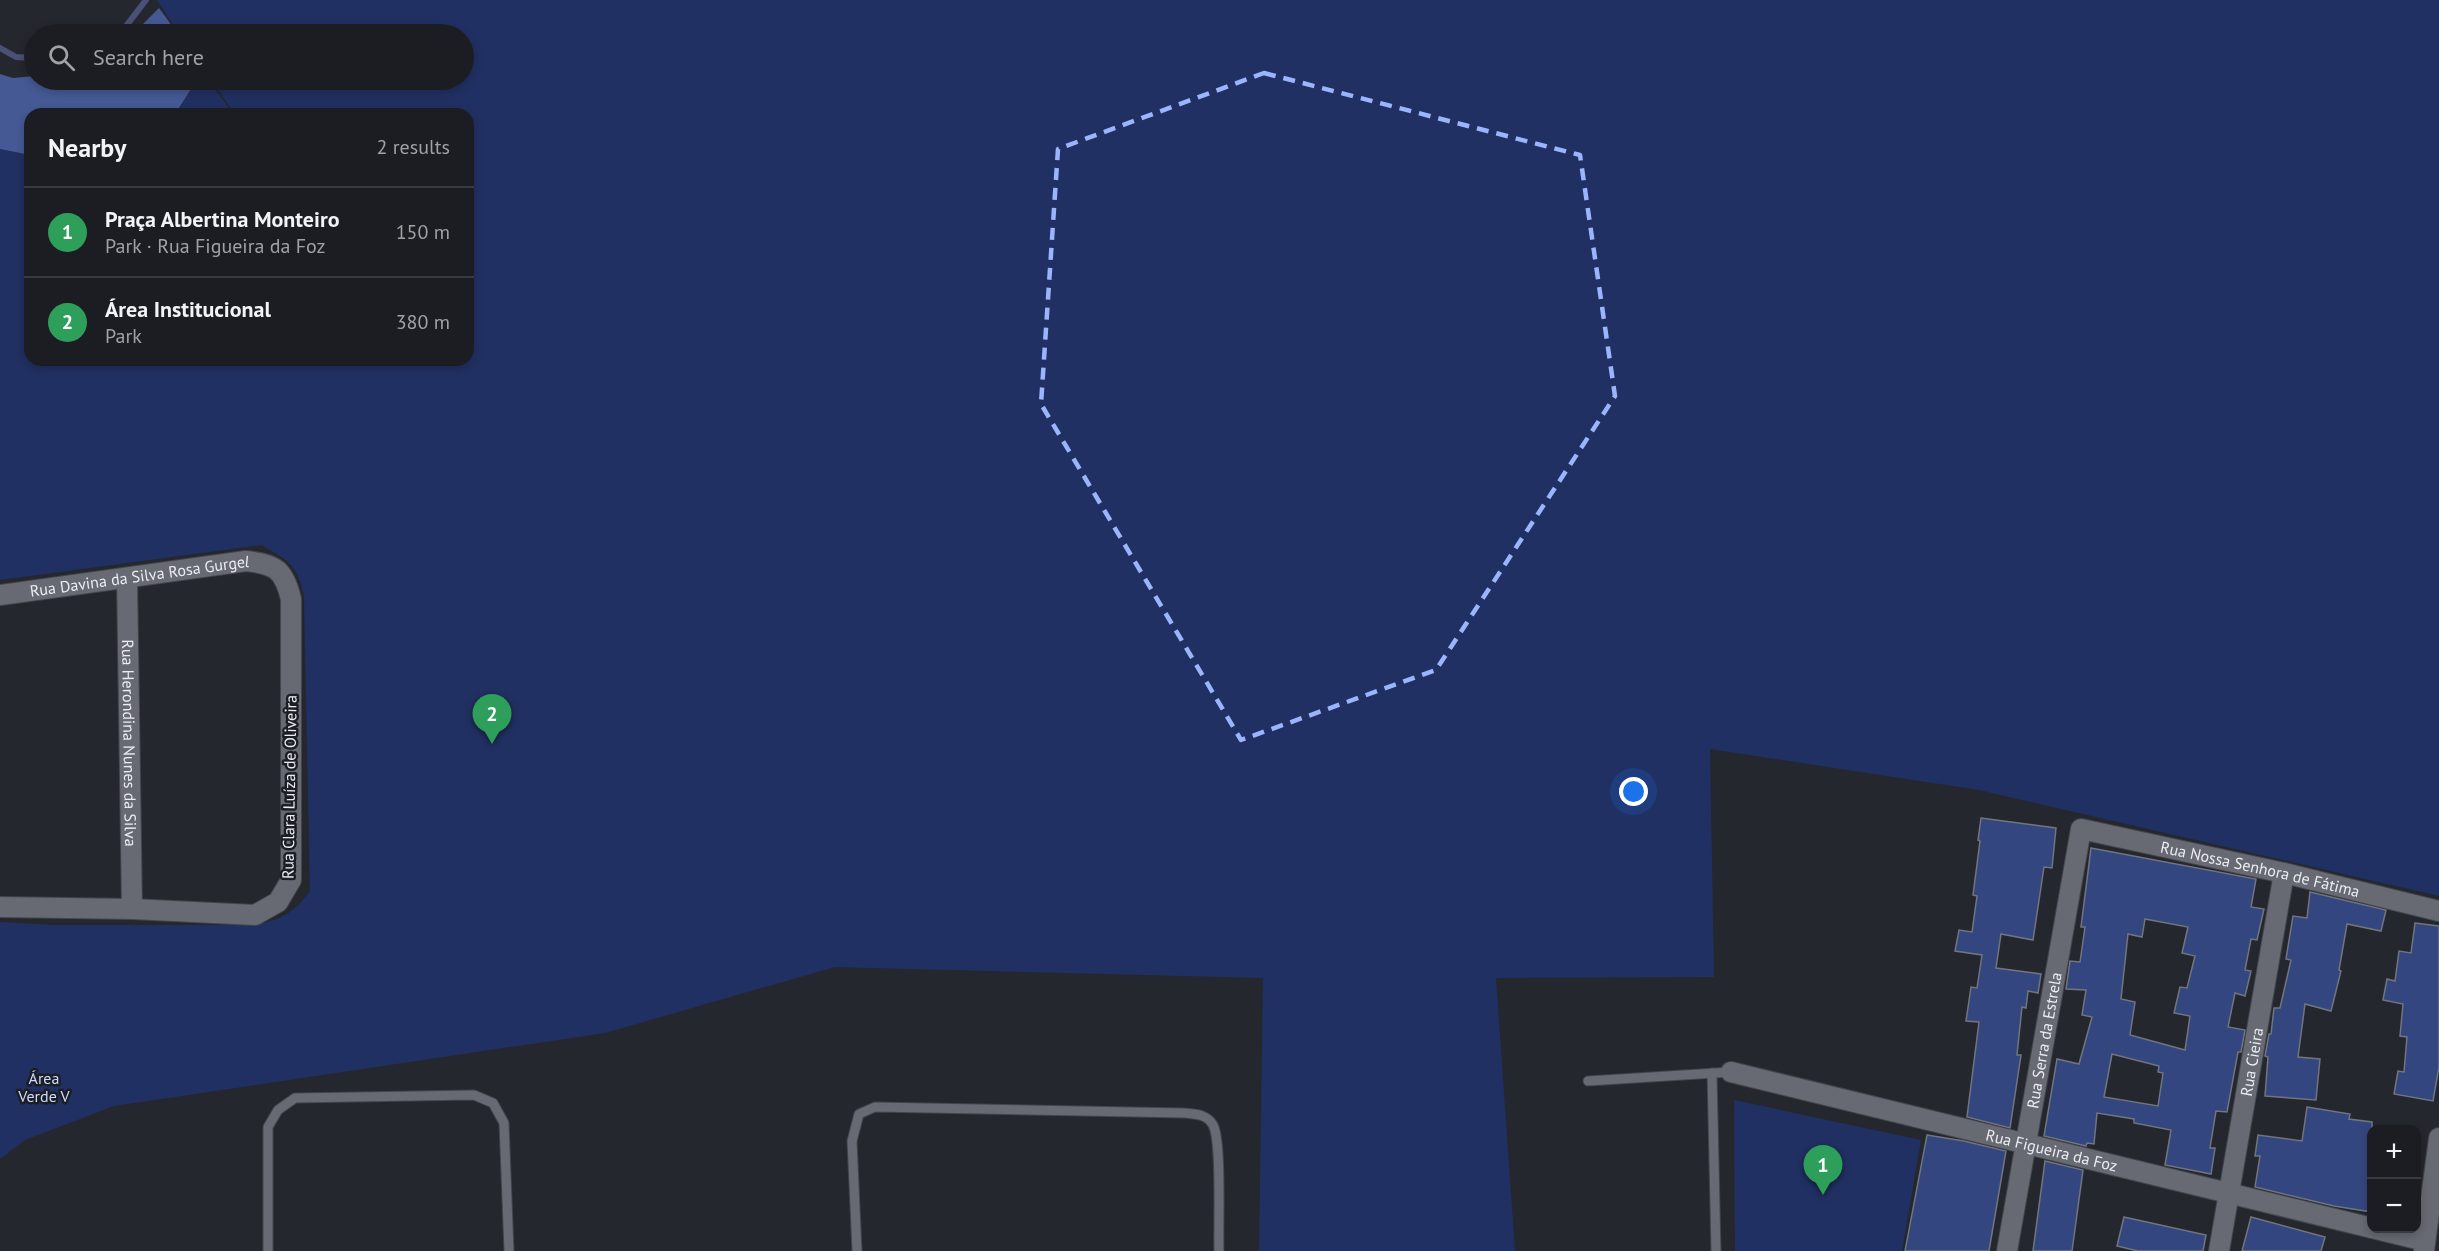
<!DOCTYPE html>
<html lang="en">
<head>
<meta charset="utf-8">
<style>
	:root { --surface:#1c1d22; --page:#25262a; --text:#f1f3f6; --muted:#a0a2a5; --line:#3a3b40; --accent:#ea580c }
	body { margin:0; font-family:"PT Sans",sans-serif; background:var(--page); color:var(--text) }
	.controls { position:absolute; right:18px; bottom:18px; display:grid; overflow:hidden; border-radius:12px; box-shadow:0 3px 9px #0003 }
	.controls button { width:54px; height:54px; display:grid; place-items:center; padding:0; border:0; border-bottom:2px solid var(--line); background:var(--surface); color:var(--text); font:30px sans-serif }
	.you { position:absolute; left:1634px; top:792px; width:21px; height:21px; margin:-15px; border:4px solid #fff; border-radius:50%; background:#1a73e8; box-shadow:0 0 0 9px #1a73e833 }
	.badge { display:grid; place-items:center; width:39px; height:39px; border-radius:50%; background:var(--accent); color:#fff; font-size:20px; font-weight:700 }
	.pin { position:absolute; translate:-50% -50px; filter:drop-shadow(0 2px 3px #0008) }
	.pin::after { content:''; position:absolute; top:32px; width:21px; height:18px; background:inherit; clip-path:polygon(0 0,100% 0,50% 100%) }
	.list { margin:0; padding:0; list-style:none }
	h2 { display:flex; justify-content:space-between; align-items:center; height:78px; margin:0; padding:0 24px; font-size:26px }
	h2 small { font-size:20px; font-weight:400; color:var(--muted) }
	.list li { display:grid; grid-template-columns:39px 1fr auto; gap:18px; align-items:center; box-sizing:border-box; height:90px; padding:0 24px; border-top:2px solid var(--line) }
	.list b { display:block; font-size:22px; white-space:nowrap }
	.list p { margin:0; font-size:20px; white-space:nowrap; color:var(--muted) }
	.list em { font-size:20px; font-style:normal; color:var(--muted) }
	.icon { flex:none; width:33px; height:33px; fill:none; stroke:currentColor; stroke-width:2; stroke-linecap:round; stroke-linejoin:round }
	.map { position:relative; flex:none; width:2439px; height:1251px; overflow:hidden }
	.search { position:absolute; background:var(--surface); box-shadow:0 3px 9px #0003; left:24px; top:24px; width:450px; height:66px; display:flex; align-items:center; gap:15px; box-sizing:border-box; padding:0 21px; border-radius:33px; color:var(--muted); font-size:22px }
	.panel { position:absolute; background:var(--surface); box-shadow:0 3px 9px #0003; left:24px; top:108px; width:450px; height:258px; border-radius:18px }
	.map>svg:first-child { display:block }
</style>
</head>
<body>
<div class="map">
<svg width="2439" height="1251" viewBox="0 0 2439 1251">
	<rect width="100%" height="100%" fill="#25272e"/>
	<!-- green -->
	<g fill="#213062">
		<path d="M157,0H2439V896L1979,790L1710,749L1714,977L1496,978L1515,1251H1259L1263,978L835,967L605,1033L114,1106L25,1140L0,1159V922L51,925H255C282,919 293,914 310,891L304,597C298,565 288,560 261,545L0,580V149L30,155V360H468V114H235L211,80H464V34H179Z"/>
		<path d="M198,80H209L233,114H175Z"/>
		<path d="M1734,1100L1921,1140L1902,1251H1735Z"/>
	</g>
	<!-- forest -->
	<g fill="#455994">
		<path d="M159,8L178,34H133Z"/>
		<path d="M0,74L13,78L34,76V80H197L175,114H30V155L0,149Z"/>
	</g>
	<g fill="none" stroke-linecap="round" stroke-linejoin="round">
		<!-- stream -->
		<g stroke="#4a5177" stroke-width="6">
			<path d="M120,34L146,0"/>
			<path d="M0,48L16,57L34,58"/>
		</g>
	</g>
	<!-- building -->
	<g fill="#33467f" stroke="#71757d" stroke-width="1.5" fill-rule="evenodd">
		<path d="M1981,818L2056,828L2052,868L2044,867L2033,940L2001,934L1996,968L2041,974L2038,993L2028,991L2026,1008L2022,1007L2017,1055H2021L2010,1128L1967,1117L1979,1022L1966,1021L1971,987L1977,988L1982,955L1955,951L1959,930L1972,932L1977,896L1973,895L1980,841L1978,840Z"/>
		<path d="M2091,848L2256,879L2251,907L2264,909L2257,940L2251,939L2245,970L2251,971L2245,996L2235,993L2228,1027L2245,1030L2241,1052H2238L2227,1112L2216,1111L2210,1148H2215L2211,1174L2165,1165L2171,1130L2134,1123V1119L2097,1113L2094,1144L2087,1143L2086,1146L2044,1136L2057,1059L2079,1064L2092,1017L2082,1015L2086,990L2066,989L2070,961L2080,962L2085,927H2081ZM2145,919L2188,927L2182,953L2195,956L2187,988L2180,987L2174,1013L2190,1016L2185,1050L2130,1035L2135,1002L2121,999L2128,934L2142,937ZM2112,1054L2159,1066L2158,1072L2163,1073L2158,1106L2104,1097Z"/>
		<path d="M2310,892L2386,910L2381,931L2347,924L2339,970L2341,971L2331,1011L2305,1004L2298,1057L2320,1059L2316,1100L2265,1096L2268,1057L2265,1056L2269,1034H2271L2274,1008H2280L2291,960L2286,959L2293,916L2307,918Z"/>
		<path d="M2415,923L2439,926V1067L2433,1101L2394,1094L2398,1071L2404,1072L2407,1037L2400,1036L2403,1004L2383,1000L2387,979L2395,981L2399,951L2411,953Z"/>
		<path d="M2307,1107L2350,1114L2349,1119L2372,1122V1212L2334,1206L2255,1187L2260,1156H2255L2258,1135L2302,1141Z"/>
		<path d="M1927,1135L1964,1141L2006,1151L1989,1251H1905Z"/>
		<path d="M2045,1161L2083,1170L2072,1251H2033Z"/>
		<path d="M2124,1217L2206,1235L2203,1251H2138L2117,1246Z"/>
		<path d="M2251,1217L2325,1237L2321,1251H2242Z"/>
	</g>
	<g fill="none" stroke-linecap="round" stroke-linejoin="round">
		<defs>
			<g id="lane">
				<path d="M1712,1073L1716,1251"/>
				<path d="M1588,1081L1731,1072"/>
				<path d="M268,1251V1127L278,1110L295,1098L474,1095L493,1103L504,1123L509,1251"/>
				<path d="M857,1251L852,1141L859,1114L875,1107L1184,1113C1195,1114 1207,1114 1213,1125C1222,1141 1218,1227 1219,1251"/>
			</g>
			<g id="street">
				<path id="s1" d="M127,578L132,909"/>
				<path id="s2" d="M0,595L246,561C276,564 284,570 291,599V880L278,902L255,915L132,909L0,907"/>
				<path id="s3" d="M1731,1072L2372,1228"/>
				<path d="M2372,1228L2425,1241"/>
				<path id="s4" d="M2007,1251L2081,829L2284,873L2439,911"/>
				<path id="s5" d="M2219,1251L2284,873"/>
				<path d="M2424,1251L2439,1138"/>
			</g>
		</defs>
		<!-- lane casing -->
		<use href="#lane" stroke="#43454b" stroke-width="11"/>
		<!-- street casing -->
		<use href="#street" stroke="#43454b" stroke-width="22"/>
		<!-- lane -->
		<use href="#lane" stroke="#676a72" stroke-width="9"/>
		<!-- street -->
		<use href="#street" stroke="#676a72" stroke-width="20"/>
	</g>
	<!-- marked area -->
	<path fill="none" stroke="#9ab5fd" stroke-width="4.5" stroke-dasharray="12 8" stroke-linejoin="round" d="M1264,73L1580,155L1615,396L1436,670L1241,740L1041,404L1058,149Z"/>
	<g text-anchor="middle" dominant-baseline="central" stroke-width="5" stroke-linejoin="round" paint-order="stroke">
		<!-- street labels -->
		<g font-size="16" fill="#eaecf1" stroke="#1b1e24">
			<text stroke="none"><textPath href="#s2" startOffset="141">Rua Davina da Silva Rosa Gurgel</textPath></text>
			<text stroke="none"><textPath href="#s1" startOffset="165">Rua Herondina Nunes da Silva</textPath></text>
			<text transform="translate(289 787) rotate(-89)">Rua Clara Luíza de Oliveira</text>
			<text stroke="none"><textPath href="#s4" startOffset="612">Rua Nossa Senhora de Fátima</textPath></text>
			<text stroke="none"><textPath href="#s4" startOffset="214">Rua Serra da Estrela</textPath></text>
			<text stroke="none"><textPath href="#s5" startOffset="192">Rua Cieira</textPath></text>
			<text stroke="none"><textPath href="#s3" startOffset="330">Rua Figueira da Foz</textPath></text>
		</g>
		<!-- park labels -->
		<g font-size="16" fill="#cddbff" stroke="#1b1e24">
			<text x="44" y="1078">Área<tspan x="44" dy="18">Verde V</tspan></text>
		</g>
	</g>
</svg>
<div class="controls">
<button>+</button>
<button>−</button>
</div>
<div class="you"></div>
<div class="pin badge" style="left:1823px;top:1195px;background:#2e9e5b">1</div>
<div class="pin badge" style="left:492px;top:744px;background:#2e9e5b">2</div>
<div class="search"><svg class="icon" aria-label="search" viewBox="0 0 24 24"><circle cx="10" cy="10" r="6"/><path d="M15 15l6 6"/></svg>Search here</div>
<section class="panel">
<h2>Nearby<small>2 results</small></h2>
<ul class="list">
<li><span class="badge" style="background:#2e9e5b">1</span><div><b>Praça Albertina Monteiro</b><p>Park · Rua Figueira da Foz</p></div><em>150 m</em></li>
<li><span class="badge" style="background:#2e9e5b">2</span><div><b>Área Institucional</b><p>Park</p></div><em>380 m</em></li>
</ul>
</section>
</div>
</body>
</html>
